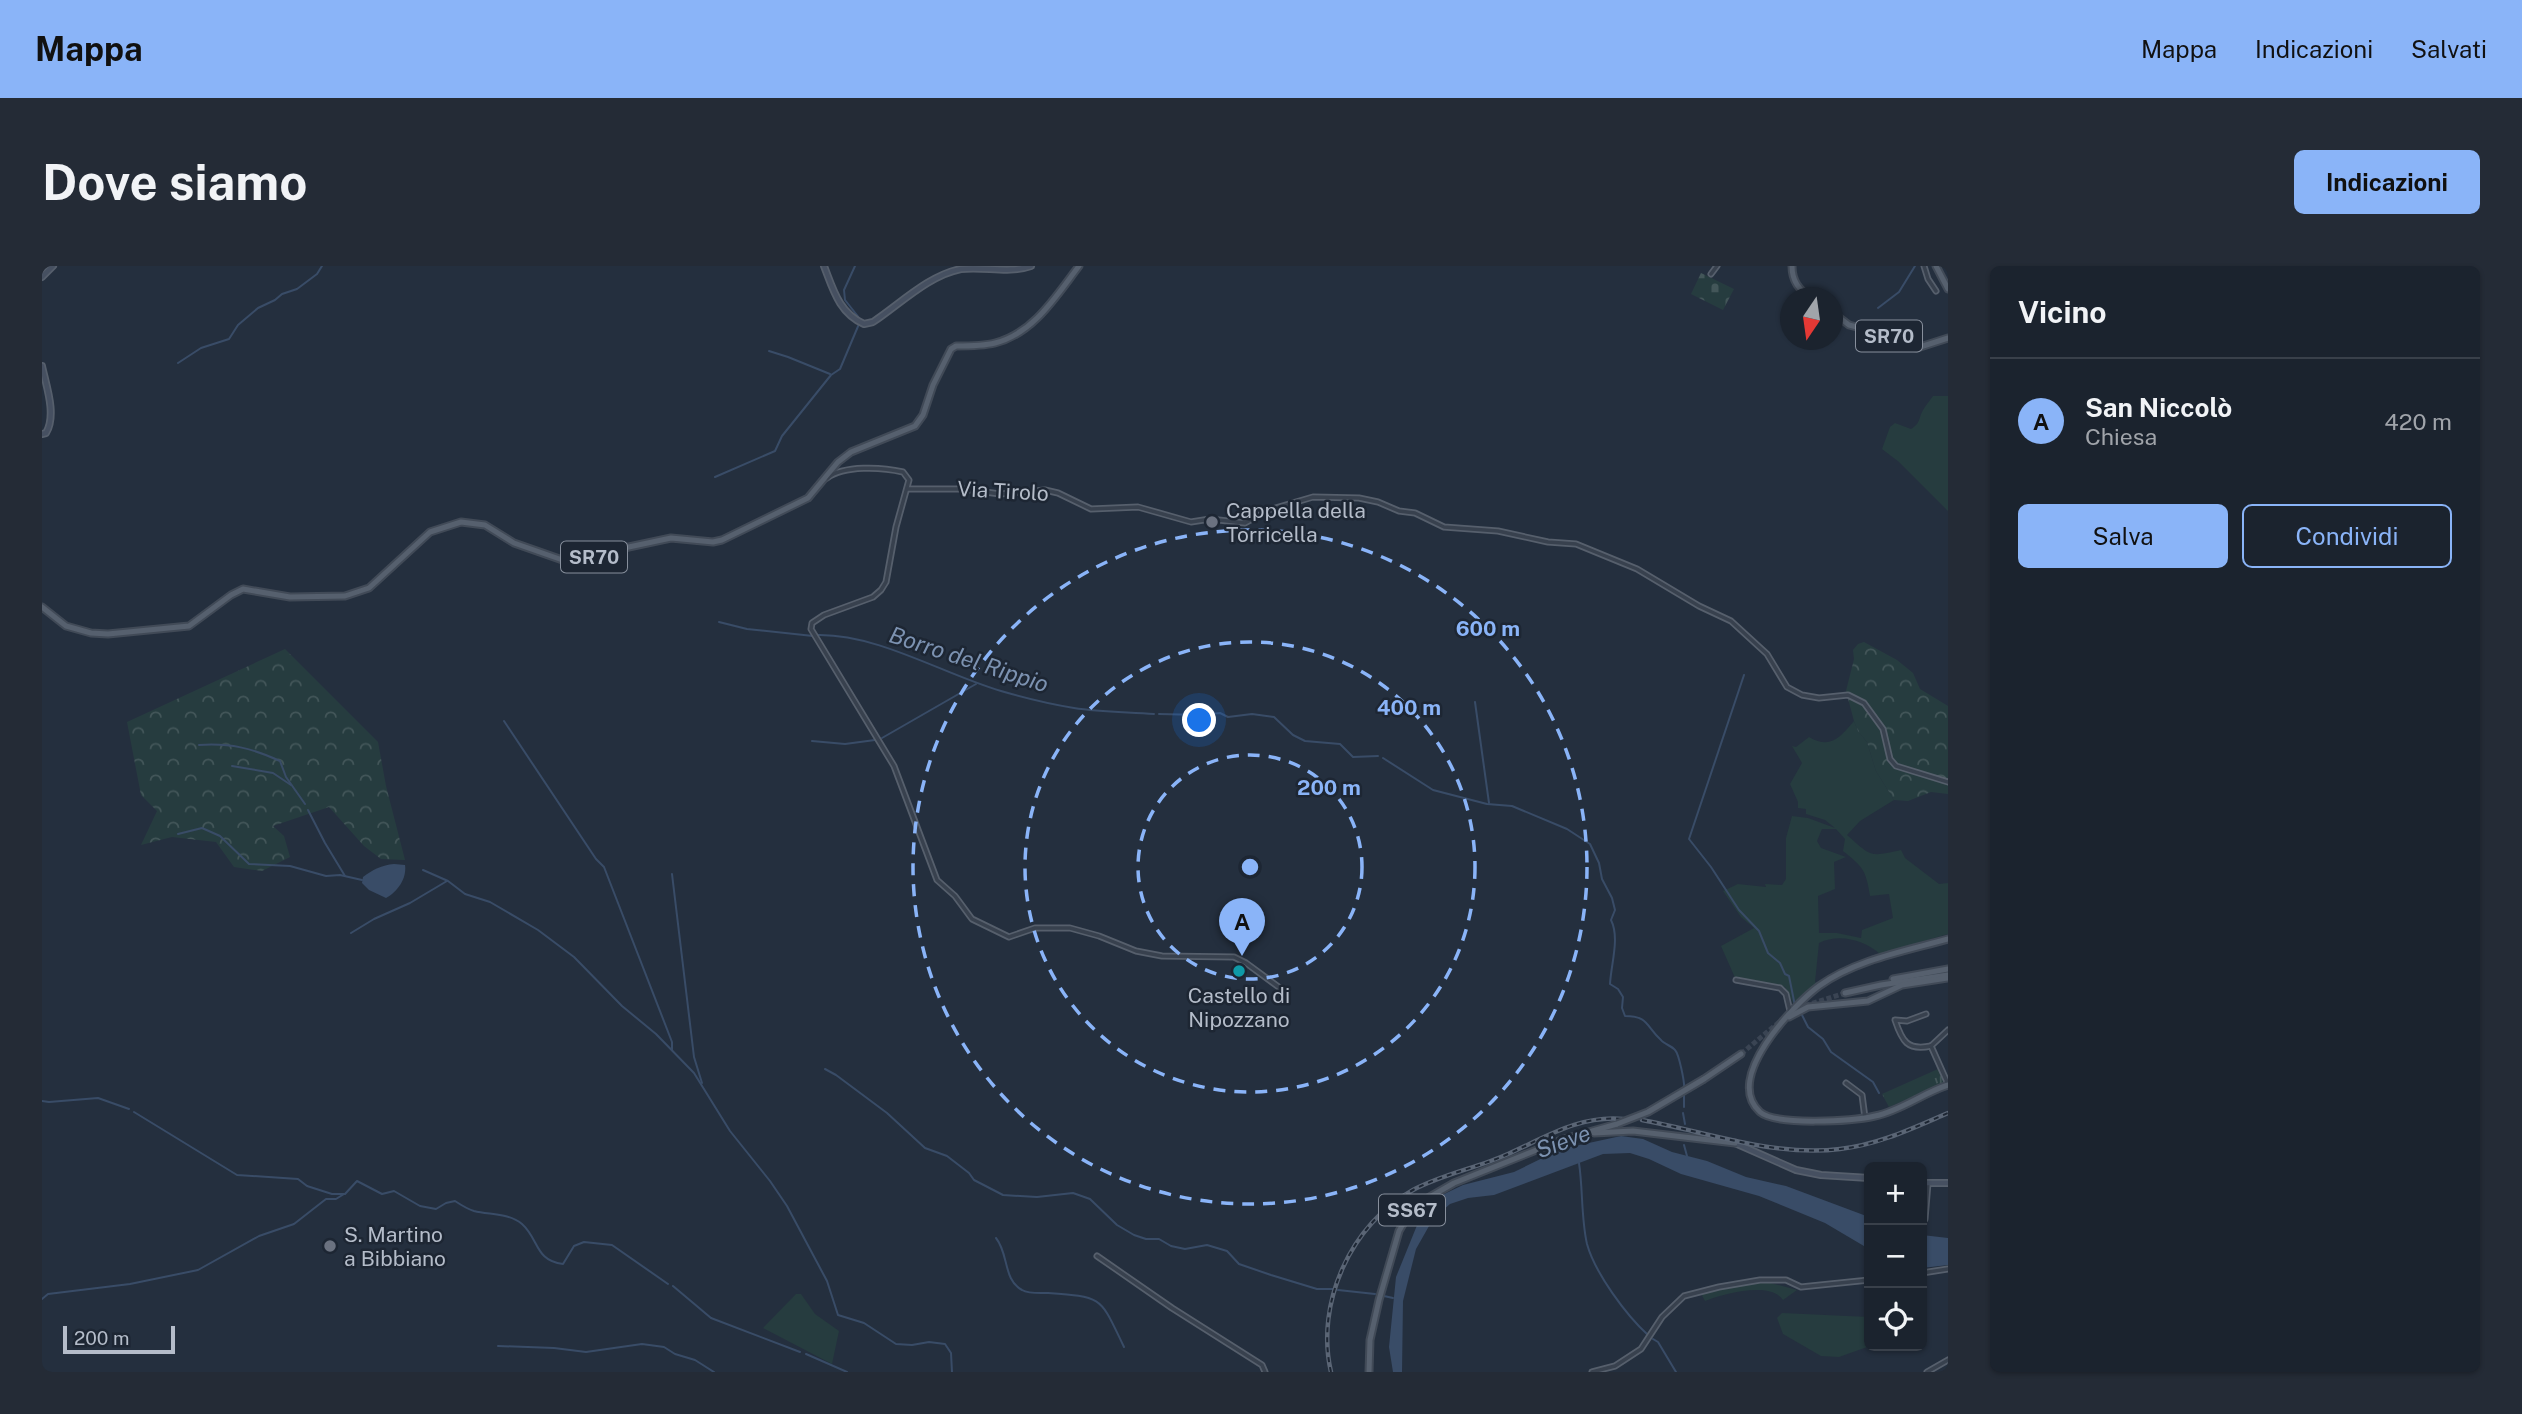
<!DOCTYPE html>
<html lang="it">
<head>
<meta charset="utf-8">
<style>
	:root { --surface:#1b232e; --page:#242b36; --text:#f1f3f6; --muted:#a0a4aa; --line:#39404a; --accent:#8ab4f8 }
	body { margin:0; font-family:"Public Sans",sans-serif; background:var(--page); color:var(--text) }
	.controls { position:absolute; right:21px; bottom:21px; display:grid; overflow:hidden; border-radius:10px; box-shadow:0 2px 5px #0004 }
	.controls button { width:63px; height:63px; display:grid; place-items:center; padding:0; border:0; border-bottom:2px solid var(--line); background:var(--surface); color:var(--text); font:35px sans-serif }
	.compass { position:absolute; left:1738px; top:21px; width:63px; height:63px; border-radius:50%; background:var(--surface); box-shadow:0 2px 5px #0004; rotate:193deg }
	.scale { position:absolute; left:21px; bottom:18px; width:112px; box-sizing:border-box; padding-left:7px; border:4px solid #b4bcc9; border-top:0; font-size:19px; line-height:24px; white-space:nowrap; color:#b4bcc9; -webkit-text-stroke:5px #1d2633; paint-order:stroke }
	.you { position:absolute; left:1158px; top:455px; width:24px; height:24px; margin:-18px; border:5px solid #fff; border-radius:50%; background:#1a73e8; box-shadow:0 0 0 10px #1a73e833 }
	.badge { display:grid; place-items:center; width:46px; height:46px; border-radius:50%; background:var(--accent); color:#111; font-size:23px; font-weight:700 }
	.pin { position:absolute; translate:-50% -58px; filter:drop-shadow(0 2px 4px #0008) }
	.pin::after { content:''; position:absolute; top:37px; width:24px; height:21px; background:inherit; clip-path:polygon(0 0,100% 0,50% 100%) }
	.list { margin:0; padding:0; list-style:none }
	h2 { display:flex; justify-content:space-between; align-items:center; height:91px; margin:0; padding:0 28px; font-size:30px }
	h2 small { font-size:23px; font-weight:400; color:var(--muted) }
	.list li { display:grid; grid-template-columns:46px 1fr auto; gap:21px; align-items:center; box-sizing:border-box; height:126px; padding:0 28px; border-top:2px solid var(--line) }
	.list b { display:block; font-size:26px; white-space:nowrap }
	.list p { margin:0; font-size:23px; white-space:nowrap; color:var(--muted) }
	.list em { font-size:23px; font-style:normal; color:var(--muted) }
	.actions { display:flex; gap:14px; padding:21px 28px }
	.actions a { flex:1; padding:16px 0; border:2px solid var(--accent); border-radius:10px; text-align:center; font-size:24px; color:var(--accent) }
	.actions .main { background:var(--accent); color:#111 }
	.icon { flex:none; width:38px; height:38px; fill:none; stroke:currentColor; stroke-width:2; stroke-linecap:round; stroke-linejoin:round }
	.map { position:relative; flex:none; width:1906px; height:1106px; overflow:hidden; border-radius:10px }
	header { display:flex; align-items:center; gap:42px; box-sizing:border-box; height:98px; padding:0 35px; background:var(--accent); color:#111 }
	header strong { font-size:33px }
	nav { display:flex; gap:38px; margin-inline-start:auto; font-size:24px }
	.intro { display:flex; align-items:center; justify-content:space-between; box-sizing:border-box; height:168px; padding:0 42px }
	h1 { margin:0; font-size:49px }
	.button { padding:18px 32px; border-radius:10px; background:var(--accent); color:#111; font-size:24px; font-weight:700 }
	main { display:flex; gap:42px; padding:0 42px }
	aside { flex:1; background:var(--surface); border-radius:10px; box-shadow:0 2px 5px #0004 }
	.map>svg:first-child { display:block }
</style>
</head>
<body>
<header>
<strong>Mappa</strong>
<nav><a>Mappa</a><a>Indicazioni</a><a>Salvati</a></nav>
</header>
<div class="intro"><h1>Dove siamo</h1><a class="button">Indicazioni</a></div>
<main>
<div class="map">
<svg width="1906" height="1106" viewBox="0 0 1906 1106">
	<defs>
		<pattern id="forest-crowns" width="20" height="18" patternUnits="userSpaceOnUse" patternTransform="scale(1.75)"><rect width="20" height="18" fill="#263c3f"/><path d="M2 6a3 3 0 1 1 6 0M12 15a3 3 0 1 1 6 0" fill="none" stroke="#435659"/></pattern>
		<pattern id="cemetery-stones" width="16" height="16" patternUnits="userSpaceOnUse" patternTransform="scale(1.75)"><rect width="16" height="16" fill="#263c3f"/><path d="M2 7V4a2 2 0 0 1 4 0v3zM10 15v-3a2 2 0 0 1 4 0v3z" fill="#435659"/></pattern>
		<pattern id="park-tufts" width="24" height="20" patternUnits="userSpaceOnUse" patternTransform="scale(1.75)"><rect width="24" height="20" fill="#263c3f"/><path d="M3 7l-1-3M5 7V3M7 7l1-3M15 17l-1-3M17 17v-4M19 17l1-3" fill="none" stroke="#435659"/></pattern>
	</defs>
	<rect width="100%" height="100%" fill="#242f3e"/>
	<!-- green -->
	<g fill="#263c3f" fill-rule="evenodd">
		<path d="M1891,130H1906V245L1857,196L1840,183L1848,161L1853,157L1869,163C1879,157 1876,153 1881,144C1884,139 1888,134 1891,130Z"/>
		<path d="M1812,455L1816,465L1825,476L1834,505L1852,534L1818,555L1805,569C1830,591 1827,591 1859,584L1863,592L1897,618L1906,617V668L1838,688C1822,674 1797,667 1777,677L1773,716L1778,719L1758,736L1751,737L1743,721L1694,714L1679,680L1712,662L1699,651L1681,625L1696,618L1724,621L1723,618L1740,619L1744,613V572L1750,550L1766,552L1793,562L1783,554L1764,548V543L1756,542V536L1748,518L1760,497L1750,480L1754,481L1767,471C1789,484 1798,471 1812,455ZM1780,563H1794L1803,573L1801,585C1821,601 1824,604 1828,630L1847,628L1851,652L1820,664L1819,672L1795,667H1777L1776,630L1793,623L1792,596L1804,591L1779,582L1775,575Z"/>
		<path d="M1718,1014L1755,1024L1741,1034C1728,1015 1682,1028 1663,1035L1658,1026Z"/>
		<path d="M754,1028H759L773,1048L797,1065L790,1098L721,1062Z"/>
		<path d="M1740,1047L1827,1051L1828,1080L1797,1091L1779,1090L1741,1068L1735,1052Z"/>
	</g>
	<!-- forest -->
	<g fill="url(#forest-crowns)">
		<path d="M1822,376L1855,394L1871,407L1878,423L1906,440V528L1889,526L1866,535L1852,534L1834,505L1825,476L1816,465L1812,455L1804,425L1812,393L1811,384L1816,378Z"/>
		<path d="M243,383L336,476L344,520L363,594L339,593L322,580L287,541L231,560L242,570L248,591L220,605L192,601L174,576L130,571L99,579L115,545L99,529L85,456Z"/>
	</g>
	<!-- cemetery -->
	<path fill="url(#cemetery-stones)" d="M1659,7L1692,23L1681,44L1649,28Z"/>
	<!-- park -->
	<path fill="url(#park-tufts)" d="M1896,803L1903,817L1847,841L1840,828Z"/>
	<!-- water -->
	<g fill="#394c67">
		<path d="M352,598L363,599C365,613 355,626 344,632L327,624L320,617L321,611C330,604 340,599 352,598Z"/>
		<path d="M1579,870L1601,873L1630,886L1665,895L1704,911L1744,920L1827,951V983L1783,957L1717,930L1639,908L1607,893L1588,887L1561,888L1452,929L1426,932L1408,938L1391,953L1374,983L1361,1035L1360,1106H1351L1347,1081L1354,1011L1380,947L1398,930L1421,919L1472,906L1519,883Z"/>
		<path d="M1880,969L1906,972V999L1880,1002Z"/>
	</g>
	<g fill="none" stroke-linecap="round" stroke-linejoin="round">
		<!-- stream -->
		<g stroke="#394c67" stroke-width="2">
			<path d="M813,0L802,24L803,34L818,53"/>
			<path d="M1836,42L1857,26L1873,0"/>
			<path d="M727,85L746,91L788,108"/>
			<path d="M136,97L159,82L187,73L196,59L216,42L233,34L240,28L255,23L275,8L280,0"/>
			<path d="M673,211L733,185L740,170L789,109L798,103L817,58"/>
			<path d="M677,356L705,363L771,370"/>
			<path d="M776,369C836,368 901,408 959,425C983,432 1008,438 1032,442C1058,446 1085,446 1112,448"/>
			<path d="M1702,409L1647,573L1669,601L1697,644L1717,665L1726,687L1738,697L1743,708L1747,710L1753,740"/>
			<path d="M1433,436L1447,537"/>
			<path d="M1117,448L1160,449L1178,447L1186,451L1210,448L1232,451L1251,469L1263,475L1298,478L1311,491L1336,490"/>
			<path d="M462,455L554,593L562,601L630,776V784"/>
			<path d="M840,472L934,418"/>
			<path d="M770,475L803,478L833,474"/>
			<path d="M157,479C189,477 209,482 238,495L244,511L263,538"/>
			<path d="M1341,492L1391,524L1445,538L1470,540L1525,563L1548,578L1557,597L1560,613L1570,632L1573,644L1569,654C1578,672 1569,698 1568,718L1576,723L1581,731L1580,742L1583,750C1607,750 1604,761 1619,774C1622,778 1630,780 1633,784C1637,788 1643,817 1642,823"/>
			<path d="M190,500L231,507L249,519"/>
			<path d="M266,544L283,577L303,610"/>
			<path d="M136,568L160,562L178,570L207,598L248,600L284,610L298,609L320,614"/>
			<path d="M381,604L406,615L423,628L448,636L496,664L532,691L580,740L614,768L652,807L688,865L728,915L745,940L785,1015L796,1049L822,1057L854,1078L870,1079L887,1076L903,1078L909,1087L910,1106"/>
			<path d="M630,608L652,791L660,817"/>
			<path d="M309,667L332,653L368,637L405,615"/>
			<path d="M1759,747L1766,761L1781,773L1789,786L1831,816L1837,827"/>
			<path d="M783,803L794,809L845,847L883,882L905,890L927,907L932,914L961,929L995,931L1031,927L1048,933L1075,959L1092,969L1104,973H1117L1129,980L1143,983L1165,979L1185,985L1197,998L1229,1009L1275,1023H1291"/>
			<path d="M0,835L7,836L56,832L87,843"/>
			<path d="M1642,841V828"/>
			<path d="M92,846L195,909L256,913L265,920L290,928H303L315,915L340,928L352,925L378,940L394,943L404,937L413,935C419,939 425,943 432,945C448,949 467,947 480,958C497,973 493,995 521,998L532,980L542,976L570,979L626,1018"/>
			<path d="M1641,847L1643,858"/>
			<path d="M1642,879L1645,890"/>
			<path d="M1537,897C1541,923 1539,952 1545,978C1553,1007 1584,1049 1606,1069"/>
			<path d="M954,972C967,988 961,1014 980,1024C987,1028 998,1027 1006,1027C1062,1031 1058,1031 1082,1081"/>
			<path d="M631,1020L669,1052L758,1086"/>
			<path d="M1296,1024L1333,1028"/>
			<path d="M1342,1030L1351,1032"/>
			<path d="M0,1033L6,1028L88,1018L156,1004L217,970L252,958L284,933H294L302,928"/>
			<path d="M1611,1073L1616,1076L1634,1106"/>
			<path d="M456,1080L512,1082L544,1086L600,1078L622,1081L633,1088L653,1094L672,1106"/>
			<path d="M764,1088L805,1106"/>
		</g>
		<!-- primary-tunnel -->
		<g stroke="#3a4453" stroke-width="5" stroke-dasharray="5 2.5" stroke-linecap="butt">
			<path d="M1750,747L1762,740L1803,727"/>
			<path d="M1699,788L1742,752"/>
		</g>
		<defs>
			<g id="street">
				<path d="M1882,0L1886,13L1894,25"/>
				<path d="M1669,8L1675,0"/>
				<path d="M785,212C802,199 840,201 861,206L867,214L854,261L844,316L839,324L831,331L782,349L770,357L769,363L852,500L895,614L913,630L930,653L967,671L993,662H1028L1057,670L1094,685L1120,690L1192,691L1204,697L1238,722"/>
				<path d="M866,223H921L958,228L1003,224L1016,227L1049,243L1096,241L1149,256L1168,253L1203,257L1227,244L1271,231L1317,232L1336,236L1357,245L1373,247L1402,261L1456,265L1506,276L1534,278L1595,303L1657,340L1689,355L1725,388L1745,421L1760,429L1777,432L1806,429L1822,437L1841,463L1848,493L1854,500L1906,516"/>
				<path d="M1694,714L1738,722L1744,728L1748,745"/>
				<path d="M1884,748L1865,755L1853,754C1860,775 1865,785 1889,780"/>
				<path d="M1889,780L1906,818"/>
				<path d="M1889,780L1906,764"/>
				<path d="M1804,817L1820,829L1823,852"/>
				<path d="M1883,953L1886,917"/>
				<path d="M1055,990L1130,1042L1220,1099L1223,1106"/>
				<path d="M1880,1007L1906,1003"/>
				<path d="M1550,1106L1573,1100L1599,1083L1620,1051L1642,1030L1677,1021L1718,1014H1744L1759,1021L1827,1014"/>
				<path d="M1885,1106L1906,1094"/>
			</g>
			<g id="secondary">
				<path d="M782,0C791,23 797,47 822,58L831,56C858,38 887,9 919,3C943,0 966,8 989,0"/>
				<path d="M0,11L11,0"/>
				<path d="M0,100C4,119 15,149 4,167L0,168"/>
				<path d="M1693,877L1754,904L1779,909L1827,912"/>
				<path d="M1880,917H1906"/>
			</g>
			<g id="primary">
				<path d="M1750,0C1750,15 1757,24 1769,32"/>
				<path d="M1894,0L1906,23"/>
				<path d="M1790,46L1807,59L1846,69L1868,81L1875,82L1906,72"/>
				<path d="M0,341L24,360L49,367L66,368L147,360L189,329L201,323L248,331L303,330L327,322L388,266L419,256L443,259L472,277L529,297L568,285L629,272L671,276L680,274L766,232L796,196L809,186L873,160L881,149L891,119L909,83L914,80C927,80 941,80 953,77C992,67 1014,30 1037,0"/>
				<path d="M1906,673C1863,685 1813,694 1777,720C1750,740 1681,813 1718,846C1734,860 1811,855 1833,850C1858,845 1881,827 1906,819"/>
				<path d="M1851,713L1906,703"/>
				<path d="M1803,727L1839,719L1906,709"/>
				<path d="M1747,751L1766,741L1826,735L1860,719L1906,712"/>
				<path d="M1662,813L1699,788"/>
				<path d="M1552,867L1591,865L1693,877"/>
				<path d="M1327,1106L1328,1074L1337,1034L1357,965L1368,946L1379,936L1412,917L1522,873L1575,858"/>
			</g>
		</defs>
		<!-- street casing -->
		<use href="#street" stroke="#565f6c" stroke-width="7"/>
		<!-- secondary casing -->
		<use href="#secondary" stroke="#565f6c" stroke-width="8"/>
		<!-- primary casing -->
		<use href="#primary" stroke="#414a57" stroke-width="9"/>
		<!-- street -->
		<use href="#street" stroke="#38414e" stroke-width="3.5"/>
		<!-- secondary -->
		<use href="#secondary" stroke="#465061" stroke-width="4.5"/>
		<!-- primary -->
		<use href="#primary" stroke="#56606e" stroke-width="5"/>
		<defs>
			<g id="rail">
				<path d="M1600,854C1665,866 1732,891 1798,883C1836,879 1871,862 1906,847"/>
				<path d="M1289,1106C1273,1037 1309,958 1371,924C1401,908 1435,902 1466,888C1504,871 1538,849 1581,853"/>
			</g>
		</defs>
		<!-- rail casing -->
		<use href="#rail" stroke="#5a6575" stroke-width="4.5"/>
		<!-- rail -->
		<use href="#rail" stroke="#1d2633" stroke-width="2" stroke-dasharray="5" stroke-linecap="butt"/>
		<defs>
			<path id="primary-bridge" d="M1575,858L1606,846L1662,813"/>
		</defs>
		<!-- primary-bridge casing -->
		<use href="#primary-bridge" stroke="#414a57" stroke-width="9" stroke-linecap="butt"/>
		<!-- primary-bridge -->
		<use href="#primary-bridge" stroke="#56606e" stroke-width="5"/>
	</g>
	<!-- distance rings -->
	<g fill="none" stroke="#8ab4f8" stroke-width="3.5" stroke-dasharray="12 9">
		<circle cx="1208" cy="601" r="112"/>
		<circle cx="1208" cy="601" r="225"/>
		<circle cx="1208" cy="601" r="337"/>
	</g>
	<!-- markers -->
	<g fill="#6b7280" stroke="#1d2633" stroke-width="2.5">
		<circle cx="1170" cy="256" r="7"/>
		<circle cx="288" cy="980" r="7"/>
	</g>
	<circle fill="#0f9aa8" stroke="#1d2633" stroke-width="2.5" cx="1197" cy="705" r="7"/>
	<g text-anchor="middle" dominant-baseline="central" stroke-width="5" stroke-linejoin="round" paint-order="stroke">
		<!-- shield labels -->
		<g fill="#1d2633" stroke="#878f9c" stroke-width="2">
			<rect x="1814" y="54.5" width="66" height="31" rx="5"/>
			<rect x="519" y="275.5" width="66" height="31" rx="5"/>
			<rect x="1337" y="928.5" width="66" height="31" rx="5"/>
		</g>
		<g font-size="19" font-weight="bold" fill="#b4bcc9">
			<text x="1847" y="70">SR70</text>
			<text x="552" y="291">SR70</text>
			<text x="1370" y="944">SS67</text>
		</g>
		<!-- street labels -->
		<g font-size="21" fill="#b4bcc9" stroke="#1d2633">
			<text transform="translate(961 225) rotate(3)">Via Tirolo</text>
		</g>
		<!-- poi labels -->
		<g font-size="21" fill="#b4bcc9" stroke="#1d2633" text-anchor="start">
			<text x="1184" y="244">Cappella della<tspan x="1184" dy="24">Torricella</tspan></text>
			<text x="1197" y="729" text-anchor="middle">Castello di<tspan x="1197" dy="24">Nipozzano</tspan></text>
			<text x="302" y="968">S. Martino<tspan x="302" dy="24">a Bibbiano</tspan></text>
		</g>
		<!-- water labels -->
		<g font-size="23" font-style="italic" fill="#7c92b1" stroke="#1d2633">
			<text transform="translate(927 393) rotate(18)">Borro del Rippio</text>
			<text transform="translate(1521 875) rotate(-20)">Sieve</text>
		</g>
	</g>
	<circle cx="1208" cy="601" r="10" fill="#8ab4f8" stroke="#1d2633" stroke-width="3.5"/>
	<g font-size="21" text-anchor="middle" font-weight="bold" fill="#8ab4f8" stroke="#1d2633" stroke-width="5" stroke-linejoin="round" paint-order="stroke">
		<text x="1446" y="370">600 m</text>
		<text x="1367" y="449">400 m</text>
		<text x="1287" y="529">200 m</text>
	</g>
</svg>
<div class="controls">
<button>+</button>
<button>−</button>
<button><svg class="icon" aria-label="locate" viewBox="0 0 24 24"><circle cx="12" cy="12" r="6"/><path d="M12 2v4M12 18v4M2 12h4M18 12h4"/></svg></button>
</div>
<svg class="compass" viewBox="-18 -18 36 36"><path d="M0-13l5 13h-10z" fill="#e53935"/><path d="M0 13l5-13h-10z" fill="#a0a4aa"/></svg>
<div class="scale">200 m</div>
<div class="you"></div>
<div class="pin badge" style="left:1200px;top:690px">A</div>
</div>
<aside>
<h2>Vicino<small></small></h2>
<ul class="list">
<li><span class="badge">A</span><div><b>San Niccolò</b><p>Chiesa</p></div><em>420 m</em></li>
</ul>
<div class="actions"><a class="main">Salva</a><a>Condividi</a></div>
</aside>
</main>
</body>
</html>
